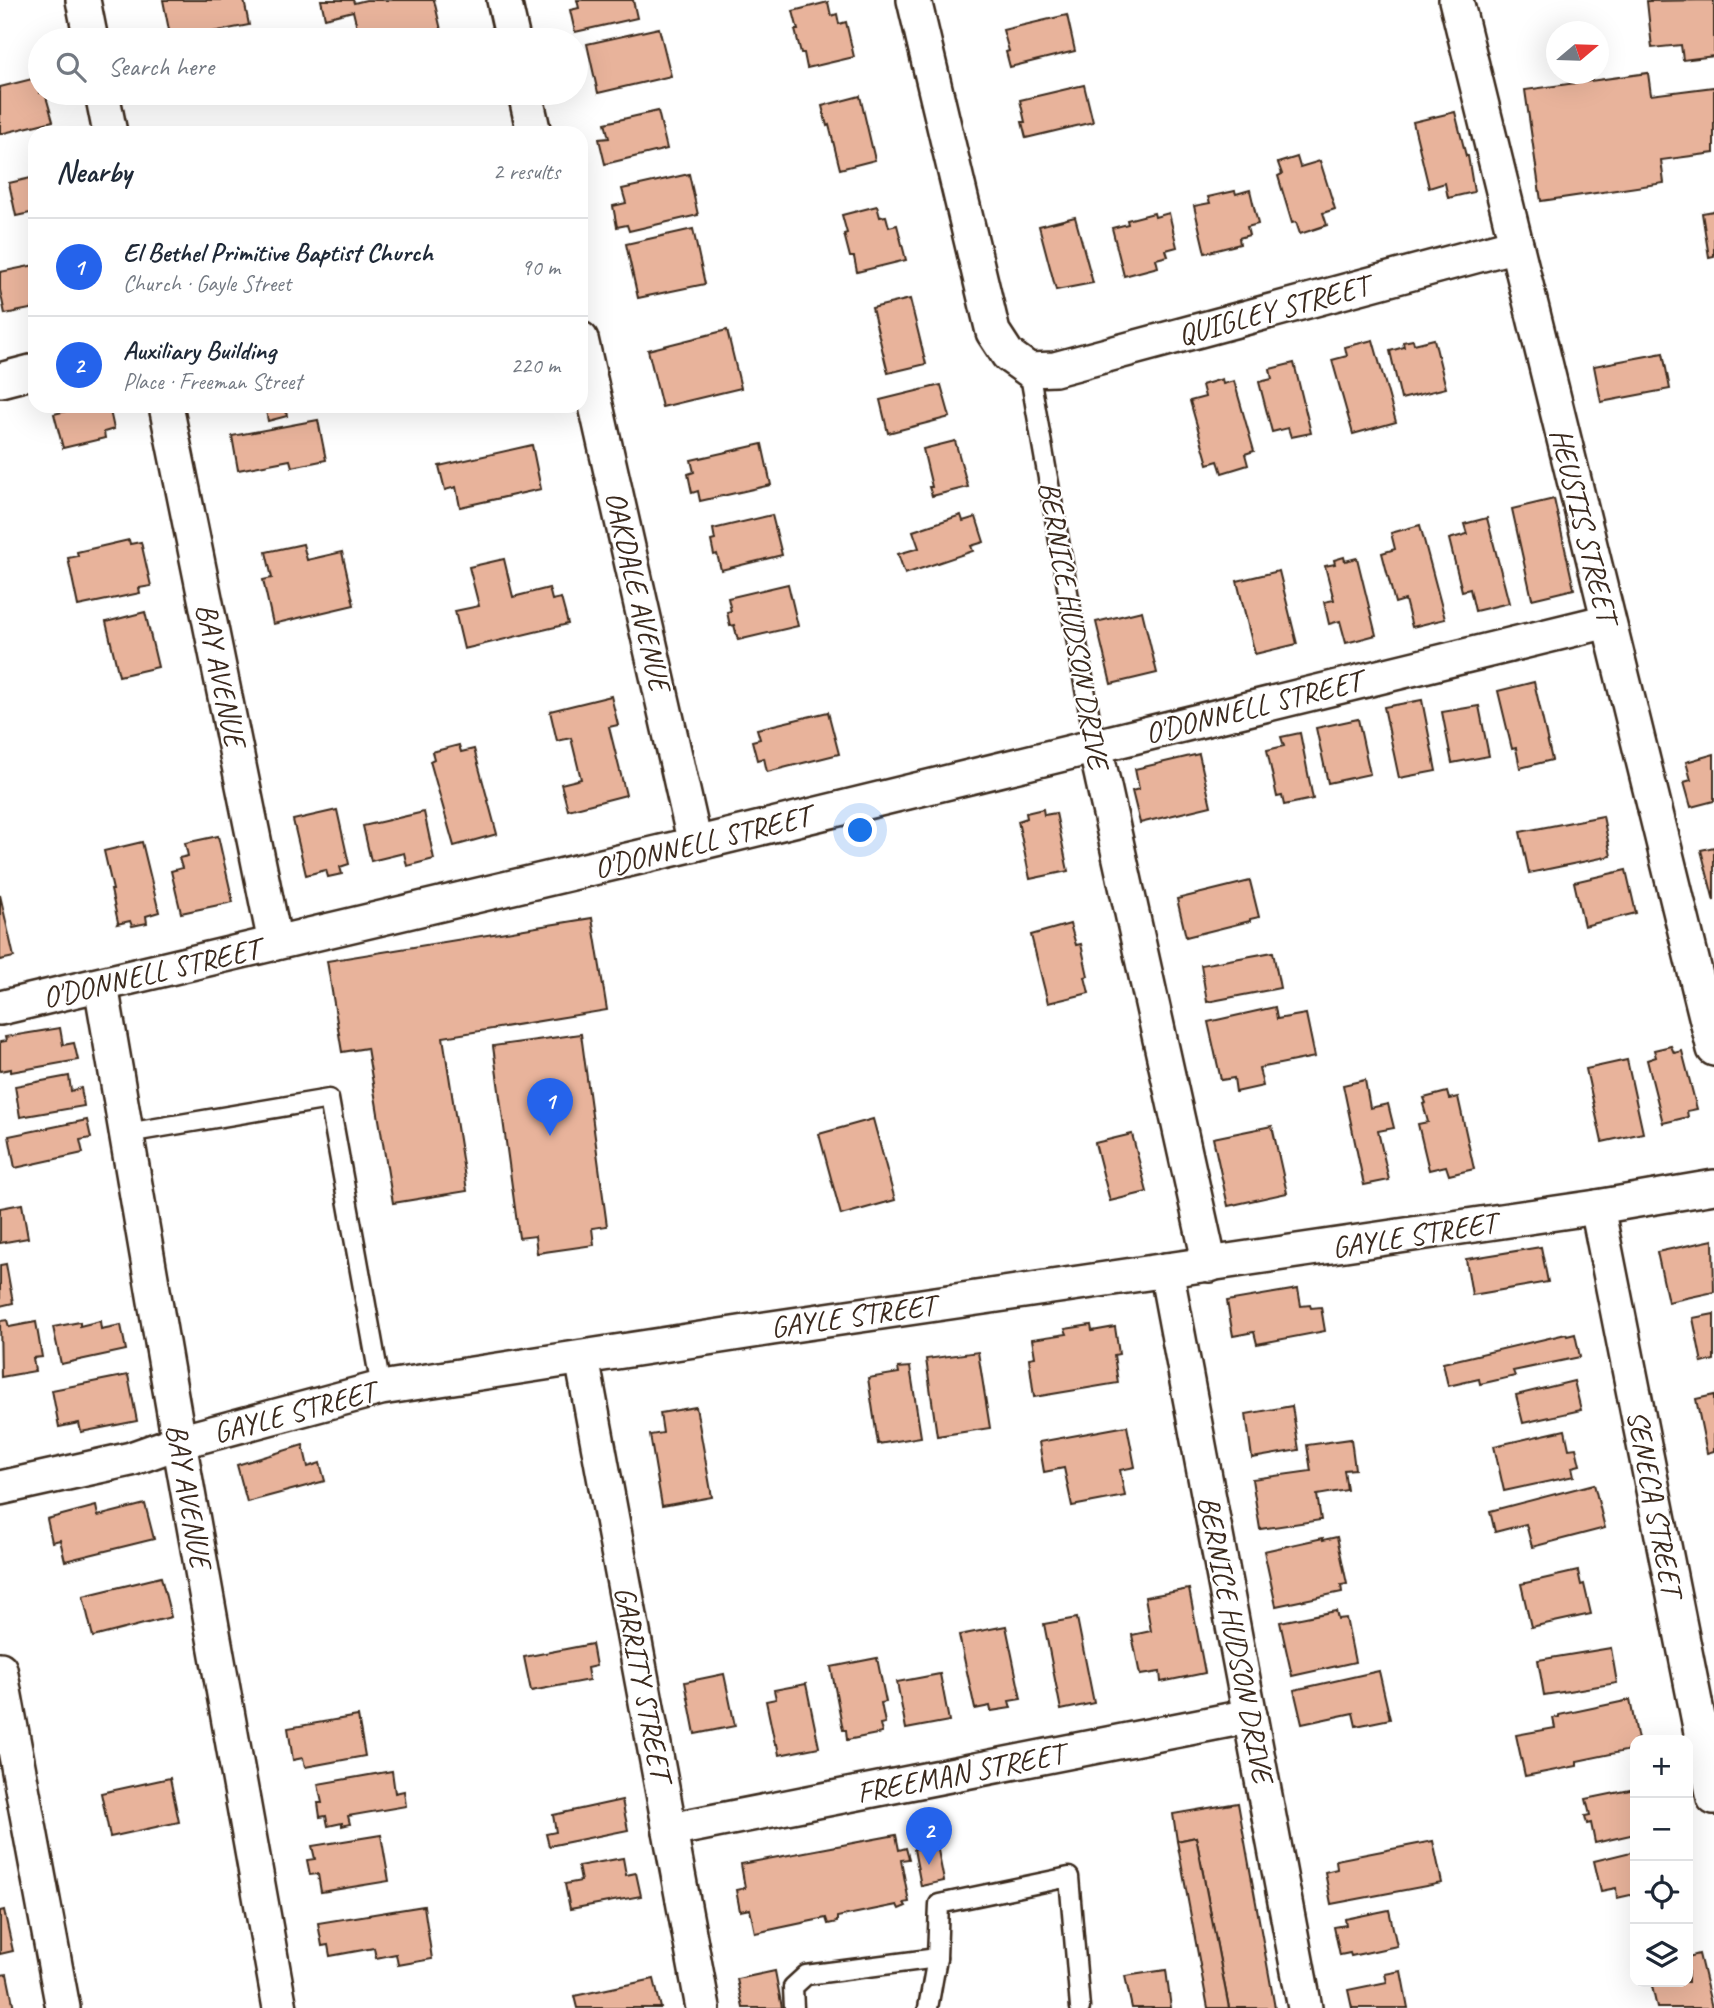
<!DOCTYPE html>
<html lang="en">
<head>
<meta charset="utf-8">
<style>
	:root { --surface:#fff; --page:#f6f6f7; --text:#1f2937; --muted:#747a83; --line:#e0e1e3; --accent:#2563eb }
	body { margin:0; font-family:Caveat,sans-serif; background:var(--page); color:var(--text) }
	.controls { position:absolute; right:21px; bottom:21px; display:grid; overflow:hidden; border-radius:14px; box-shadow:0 7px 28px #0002 }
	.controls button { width:63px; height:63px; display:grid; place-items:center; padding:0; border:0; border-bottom:2px solid var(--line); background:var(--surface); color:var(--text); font:35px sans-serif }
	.compass { position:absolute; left:1546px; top:21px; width:63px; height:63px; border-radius:50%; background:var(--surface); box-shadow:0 7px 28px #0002; rotate:71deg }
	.you { position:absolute; left:861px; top:831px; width:24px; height:24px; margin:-18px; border:5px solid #fff; border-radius:50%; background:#1a73e8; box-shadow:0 0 0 10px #1a73e833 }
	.badge { display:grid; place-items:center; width:46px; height:46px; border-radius:50%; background:var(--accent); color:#fff; font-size:23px; font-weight:700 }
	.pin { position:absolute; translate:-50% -58px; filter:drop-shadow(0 2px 4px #0008) }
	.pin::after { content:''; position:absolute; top:37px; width:24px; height:21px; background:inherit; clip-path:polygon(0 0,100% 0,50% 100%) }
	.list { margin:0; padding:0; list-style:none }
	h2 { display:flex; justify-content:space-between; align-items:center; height:91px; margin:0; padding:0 28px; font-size:30px }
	h2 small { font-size:23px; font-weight:400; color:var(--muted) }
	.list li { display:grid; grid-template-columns:46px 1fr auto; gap:21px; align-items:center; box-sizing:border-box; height:98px; padding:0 28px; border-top:2px solid var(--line) }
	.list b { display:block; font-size:26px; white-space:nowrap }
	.list p { margin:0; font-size:23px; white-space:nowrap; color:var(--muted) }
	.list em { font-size:23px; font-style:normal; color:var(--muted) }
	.icon { flex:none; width:38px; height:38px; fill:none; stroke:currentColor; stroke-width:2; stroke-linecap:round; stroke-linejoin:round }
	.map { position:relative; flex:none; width:1714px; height:2008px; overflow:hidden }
	.search { position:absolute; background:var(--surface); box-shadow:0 7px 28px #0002; left:28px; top:28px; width:560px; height:77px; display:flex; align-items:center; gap:18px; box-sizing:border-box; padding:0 24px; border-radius:38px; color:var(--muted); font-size:26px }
	.panel { position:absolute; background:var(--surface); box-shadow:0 7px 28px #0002; left:28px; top:126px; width:560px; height:287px; border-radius:21px }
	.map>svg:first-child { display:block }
</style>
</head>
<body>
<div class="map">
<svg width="1714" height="2008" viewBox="0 0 1714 2008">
	<rect width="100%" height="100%" fill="#fff"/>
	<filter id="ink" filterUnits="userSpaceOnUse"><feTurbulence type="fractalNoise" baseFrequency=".0143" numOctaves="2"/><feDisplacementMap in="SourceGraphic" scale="14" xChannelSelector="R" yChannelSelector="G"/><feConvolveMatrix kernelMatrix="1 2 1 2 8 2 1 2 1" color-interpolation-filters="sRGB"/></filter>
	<g filter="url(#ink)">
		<!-- building -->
		<g fill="#e8b39b" stroke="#3b2a1e" stroke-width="2">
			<path d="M163,0H244L249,25L171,40Z"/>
			<path d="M321,0H353L354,3L366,0H434L441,30L395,40H360L353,11L325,18Z"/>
			<path d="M577,0H633L637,18L575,32L570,10L579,8Z"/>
			<path d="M1714,0V56L1683,60L1681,45L1652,48L1647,1Z"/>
			<path d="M828,2L831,16L837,14L839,24L846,22L854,57L807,68L804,53H801L795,30H798L793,11Z"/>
			<path d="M1067,15L1075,51L1010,67L1006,52L1009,51L1003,30Z"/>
			<path d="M659,28L671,76L598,93L587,44Z"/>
			<path d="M1648,73L1651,95L1714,87V153L1661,160L1664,183L1541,201L1525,90Z"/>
			<path d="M40,77V93H45L53,121L0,134V87Z"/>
			<path d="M1084,85L1093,122L1026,138L1022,122H1025L1020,100Z"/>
			<path d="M860,96L875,160L840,169L829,125L827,126L822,106Z"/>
			<path d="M658,111L667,149L605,164L599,139L609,138L605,123Z"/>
			<path d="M1455,112L1466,156H1468L1474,192L1448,198L1445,183L1429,188L1413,122Z"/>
			<path d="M1297,157L1300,167L1320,161L1335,209L1323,213L1327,225L1300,234L1296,222L1292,223L1278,176L1282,174L1278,163Z"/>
			<path d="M689,174L698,215L629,231L627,225L617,227L613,206L626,203L622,189Z"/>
			<path d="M35,177V212L16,216L9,183Z"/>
			<path d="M1250,190L1258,224L1247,227L1249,235L1239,238L1240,244L1205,253L1194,206L1210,203L1208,197L1235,191L1236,194Z"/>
			<path d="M877,206L880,217L886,216L889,227L897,225L906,260L857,272L854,257H850L844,234L847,233L842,215Z"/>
			<path d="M1714,211V256L1709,257L1702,213Z"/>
			<path d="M1154,213L1155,217L1169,213L1177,247L1166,250L1168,256L1156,259L1158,267L1124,276L1112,228L1128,224L1127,220Z"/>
			<path d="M1075,217L1093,283L1056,290L1039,226Z"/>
			<path d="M693,229L705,284L638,298L626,244Z"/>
			<path d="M35,265V308L5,314L0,290V272Z"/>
			<path d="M910,299L926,364L888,373L872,308Z"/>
			<path d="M727,330L741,388L662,407L648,350Z"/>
			<path d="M1434,339L1446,388L1401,399L1390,351L1404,347L1403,342L1413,340L1414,344Z"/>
			<path d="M1373,340L1396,422L1353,434L1332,360L1347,356L1345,347Z"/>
			<path d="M1663,353L1670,389L1601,402L1594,366Z"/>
			<path d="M1294,363L1311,433L1291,437L1288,428L1272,432L1259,382L1272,379L1270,369Z"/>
			<path d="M1222,379L1223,384L1234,381L1254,451L1245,454L1248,465L1222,473L1218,461L1208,464L1190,401L1205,397L1202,385Z"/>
			<path d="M941,385L950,417L888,433L880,400Z"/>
			<path d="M73,406H109L114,429L104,432L105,438L63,448L54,414L74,409Z"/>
			<path d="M265,406H285L287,416L268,421Z"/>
			<path d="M318,420L326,460L292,467L290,460L238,470L232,436Z"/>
			<path d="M955,441L968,487L932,496L929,487H932L923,449Z"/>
			<path d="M762,444L771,485L700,501L698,491L692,493L688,474L694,472L691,460Z"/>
			<path d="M532,445L541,489L460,507L456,487L445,490L439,466Z"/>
			<path d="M1554,499L1574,589L1532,599L1512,509Z"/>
			<path d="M772,515L782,555L721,570L717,554L714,555L711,541L715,540L713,529Z"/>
			<path d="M961,515L963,521L976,517L984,542L971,546L973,551L905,574L898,554L919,548L913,531Z"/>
			<path d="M1487,518L1509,603L1475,611L1470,589L1462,591L1449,539L1467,534L1464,524Z"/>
			<path d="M1420,525L1445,619L1412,627L1405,600L1395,603L1382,553L1395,549L1391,533Z"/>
			<path d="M129,540L130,544L141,542L151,586L139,588L140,593L78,606L68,558L78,556L77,552Z"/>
			<path d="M303,544L307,560L342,552L354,605L273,624L263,580L272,578L266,552Z"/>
			<path d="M1344,557L1345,561L1357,558L1376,635L1346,643L1340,621L1329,624L1324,602L1334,600L1325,566L1335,564L1334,560Z"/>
			<path d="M504,559L513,597L549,588L552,600L561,598L568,624L464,649L455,611L479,606L469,567Z"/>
			<path d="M1279,571L1297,644L1255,654L1237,581Z"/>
			<path d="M788,584L798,626L738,640L734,625L730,626L727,612L731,611L728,598Z"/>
			<path d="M1142,611L1157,673L1111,684L1096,622Z"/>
			<path d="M145,612L158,667L119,676L106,622Z"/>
			<path d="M1534,682L1552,760L1520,768L1516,748L1512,749L1498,691Z"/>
			<path d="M611,696L618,725L609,727L626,795L568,810L561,784L581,779L571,738L557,741L550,711Z"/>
			<path d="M1422,700L1436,771L1399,778L1384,707Z"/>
			<path d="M1479,706L1489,756L1452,763L1442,712Z"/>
			<path d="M828,712L839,754L767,772L764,758L757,760L752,741L760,739L757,729Z"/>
			<path d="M1358,719L1370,774L1328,783L1316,728Z"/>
			<path d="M1300,733L1313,799L1284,805L1282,796L1277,797L1267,750L1284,746L1281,737Z"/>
			<path d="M459,745L461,752L474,749L497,834L454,846L430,761L434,759L432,752Z"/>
			<path d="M1199,754L1211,806L1140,823L1132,791L1139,789L1135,769Z"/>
			<path d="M1714,754V801L1691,807L1684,782L1691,780L1686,762Z"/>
			<path d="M1043,809L1044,815L1056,813L1068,871L1030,879L1018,821L1027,818L1026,813Z"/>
			<path d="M337,810L349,864L340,867L342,874L328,877L326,870L306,875L293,820Z"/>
			<path d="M424,812L434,859L407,866L404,853L371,861L363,826Z"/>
			<path d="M1603,816L1611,856L1529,873L1520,832Z"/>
			<path d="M218,836L233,902L181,913L171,871L182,868L179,858L188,856L185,843Z"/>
			<path d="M142,842L159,912L146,916L147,923L132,926L130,921L117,924L118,922L111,890H113L104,851Z"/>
			<path d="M1714,847V901L1701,850Z"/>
			<path d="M1626,870L1636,913L1584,926L1574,882Z"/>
			<path d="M1250,881L1259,917L1250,919V921L1186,937L1177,899Z"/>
			<path d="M0,895L14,957L0,960Z"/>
			<path d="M592,918L607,1010L443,1037L467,1191L393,1203L367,1048L342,1052L327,961Z"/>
			<path d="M1070,924L1076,945L1081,944L1088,976L1085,977L1089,993L1048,1003L1031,935Z"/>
			<path d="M1273,952L1280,988L1207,1002L1201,965Z"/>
			<path d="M1275,1007L1277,1019L1306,1014L1315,1057L1259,1068L1263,1086L1236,1092L1234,1078L1221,1080L1208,1022Z"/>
			<path d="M60,1028L63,1045L74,1043L78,1060L11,1072V1069L0,1071V1042L6,1041L5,1037Z"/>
			<path d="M581,1034L607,1226L592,1228L594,1245L537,1253L535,1236L519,1238L493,1046Z"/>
			<path d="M1671,1046L1674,1053L1682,1051L1697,1109L1687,1111L1688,1117L1663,1123L1647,1060L1656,1057L1654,1050Z"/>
			<path d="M1627,1060L1643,1133L1602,1142L1586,1069Z"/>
			<path d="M69,1076L71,1091L81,1088L84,1106L20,1117L15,1086Z"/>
			<path d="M1365,1080L1370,1108L1388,1104L1394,1128L1378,1131L1389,1180L1364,1185L1343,1085Z"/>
			<path d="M1447,1092L1449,1099L1458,1097L1474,1169L1449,1175L1446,1166L1429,1170L1418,1124L1428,1122L1423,1104L1426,1103L1424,1098Z"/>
			<path d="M873,1119L895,1200L841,1215L819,1134Z"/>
			<path d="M87,1120L91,1138L80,1140L83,1153L15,1168L9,1136Z"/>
			<path d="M1272,1126L1287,1193L1228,1206L1213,1138Z"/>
			<path d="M1132,1134L1147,1192L1110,1201L1095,1143Z"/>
			<path d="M22,1204L28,1238L0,1243V1208Z"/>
			<path d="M1713,1240L1714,1292L1668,1302L1657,1252Z"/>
			<path d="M1541,1247L1548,1282L1472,1295L1466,1259Z"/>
			<path d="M6,1264L13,1303L0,1306V1265Z"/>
			<path d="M1298,1289L1301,1306L1310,1305L1311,1308L1321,1307L1325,1331L1257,1344L1254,1332L1233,1336L1227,1301Z"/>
			<path d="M1714,1314V1360L1702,1363L1693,1318Z"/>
			<path d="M7,1320L9,1327L36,1322L42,1357L33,1358L35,1371L1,1377L0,1321Z"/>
			<path d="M100,1321L101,1329L121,1325L126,1350L61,1364L53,1327L80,1322V1326Z"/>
			<path d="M1091,1325L1092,1331L1115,1327L1119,1354L1114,1355L1118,1383L1034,1397L1029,1358L1035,1357L1032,1339L1067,1334L1065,1329Z"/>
			<path d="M1566,1334L1567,1336L1575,1334L1580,1357L1513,1371L1515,1376L1480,1384L1479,1379L1448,1386L1443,1363Z"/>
			<path d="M978,1352L990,1428L937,1436L926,1359Z"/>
			<path d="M910,1367L921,1437L878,1444L868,1378L899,1373L898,1368Z"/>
			<path d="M128,1375L137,1421L81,1432L79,1423L59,1427L52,1390Z"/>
			<path d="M1574,1381L1581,1410L1523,1423L1516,1395Z"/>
			<path d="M1714,1395V1451L1707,1453L1696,1399Z"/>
			<path d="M1292,1406L1299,1450L1252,1458L1246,1414Z"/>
			<path d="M696,1407L712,1497L662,1506L650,1435L663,1433L660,1413Z"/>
			<path d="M1127,1426L1135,1467L1120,1470L1125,1496L1072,1506L1064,1468L1044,1472L1039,1442Z"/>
			<path d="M1565,1430L1569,1449L1576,1448L1580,1465L1572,1467L1574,1476L1504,1491L1494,1446Z"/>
			<path d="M1351,1439L1355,1469L1344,1470L1347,1490L1317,1495L1321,1520L1260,1529L1252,1479L1311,1471L1307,1445Z"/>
			<path d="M303,1445L308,1467L320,1463L325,1481L247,1502L237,1465Z"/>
			<path d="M1594,1484L1605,1528L1532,1547L1526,1524L1495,1532L1490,1511Z"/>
			<path d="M145,1504L154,1539L65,1561L60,1540L52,1542L47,1519L96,1506L98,1516Z"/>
			<path d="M1337,1537L1347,1584L1341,1585L1342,1592L1276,1606L1264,1551L1323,1538V1540Z"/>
			<path d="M1578,1571L1581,1585L1584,1584L1591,1614L1531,1627L1521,1584Z"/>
			<path d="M161,1577L171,1617L93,1637L83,1596Z"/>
			<path d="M1189,1589L1205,1673L1161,1682L1160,1672L1140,1675L1132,1635L1151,1631L1145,1597Z"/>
			<path d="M1336,1611L1338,1619L1346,1618L1355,1662L1292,1676L1280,1622Z"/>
			<path d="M1077,1618L1094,1703L1061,1710L1044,1624Z"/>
			<path d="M1006,1626L1021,1699L1009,1701L1011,1708L991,1711L990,1706L975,1709L959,1635Z"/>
			<path d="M592,1644L596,1666L587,1668L589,1680L531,1691L524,1657Z"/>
			<path d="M1611,1648L1617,1683L1544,1695L1538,1660Z"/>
			<path d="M877,1658L886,1702L881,1703L885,1723L880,1724L882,1733L847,1740L846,1730H843L831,1667Z"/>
			<path d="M1379,1671L1390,1719L1356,1726L1353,1713L1302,1724L1294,1690Z"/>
			<path d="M724,1674L735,1726L695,1734L685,1682Z"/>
			<path d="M940,1674L949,1721L906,1729L897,1682Z"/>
			<path d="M806,1684L819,1747L779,1755L777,1744H775L766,1701L776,1699L774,1690Z"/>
			<path d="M1630,1700L1638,1740H1635V1749L1577,1761V1766L1525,1776L1516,1735L1555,1728L1553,1718L1559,1717V1715Z"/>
			<path d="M358,1716L365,1756L305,1767L303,1758L293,1760L288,1728Z"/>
			<path d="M392,1771L395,1793L404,1791L406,1806L348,1816L350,1824L342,1826V1823L328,1826L326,1816L320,1817L318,1803H322L318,1784Z"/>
			<path d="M170,1778L179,1822L110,1837L101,1793Z"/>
			<path d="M1635,1789V1834L1595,1843L1591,1823L1587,1824L1585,1816L1590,1815L1586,1799Z"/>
			<path d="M622,1800L628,1830L549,1846L546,1834L556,1832L553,1815Z"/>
			<path d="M1238,1803L1241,1820L1275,2008H1229L1196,1837L1177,1841L1173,1814Z"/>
			<path d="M381,1835L389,1881L321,1892L318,1874L310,1875L307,1860L315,1859L312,1846Z"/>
			<path d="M896,1835L899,1850L906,1848L909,1859L901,1860L909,1902L904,1903L906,1906L899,1909L897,1905L837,1917V1922L828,1924L826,1918L755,1933L750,1909L740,1911L736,1890L745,1888L741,1864Z"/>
			<path d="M1196,1837L1229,2008H1208L1177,1841Z"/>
			<path d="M1433,1841L1442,1883L1331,1904L1325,1872L1337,1869L1336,1860Z"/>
			<path d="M937,1845L944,1881L921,1886L914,1849Z"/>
			<path d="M1635,1851V1894L1617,1898L1616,1888L1601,1891L1594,1861Z"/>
			<path d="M623,1858L626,1875L636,1873L641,1896L570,1909L565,1884L581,1881L578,1866Z"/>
			<path d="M424,1906L432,1959L398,1965L396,1954L376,1958L374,1948L330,1956L328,1945L322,1946L318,1923Z"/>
			<path d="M4,1910L13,1951L0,1954V1911Z"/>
			<path d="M1389,1910L1397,1946L1351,1956L1350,1953L1340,1955L1334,1927L1346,1925L1345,1919Z"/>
			<path d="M1699,1954L1712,2008H1657L1651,1982H1688V1957Z"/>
			<path d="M1166,1970L1171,2008H1132L1125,1976Z"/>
			<path d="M775,1971L782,2008H743L737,1979Z"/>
			<path d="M1401,1971L1408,2008H1352L1348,1990L1387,1982L1385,1974Z"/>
			<path d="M7,1974L14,2008H0V1975Z"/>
			<path d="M654,1979L661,2008H577L574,1996Z"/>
		</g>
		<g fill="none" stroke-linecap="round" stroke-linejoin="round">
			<defs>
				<g id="service">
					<path d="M1029,370L1095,746"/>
					<path d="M127,1133L329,1099L381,1388"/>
					<path d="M794,2008L793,1987L806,1975L937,1958"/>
					<path d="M928,2008L937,1958L939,1904L1069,1877L1080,2008"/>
				</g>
				<g id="minor">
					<path d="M83,0L91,40"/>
					<path d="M504,0L513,40"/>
					<path d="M914,0L993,332L1008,355L1029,370L1055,369L1516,245"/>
					<path d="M1456,0L1714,1049"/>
					<path d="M102,93L110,133"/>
					<path d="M525,93L534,133"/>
					<path d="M581,339L695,844"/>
					<path d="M0,380L35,371"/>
					<path d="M166,406L275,943"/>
					<path d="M1095,746L1210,1265"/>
					<path d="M101,985L179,1442L280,2008"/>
					<path d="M0,1008L695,844L1608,621"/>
					<path d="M1597,1207L1714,1798"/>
					<path d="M1166,1270L1305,2008"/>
					<path d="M582,1358L703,2008"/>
					<path d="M0,1488L131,1459L179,1442L381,1388L772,1328L1597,1207L1714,1187"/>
					<path d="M0,1669L63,2008"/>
					<path d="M670,1830L1250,1716"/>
				</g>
			</defs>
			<!-- service casing -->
			<use href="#service" stroke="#3b2a1e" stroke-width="23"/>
			<!-- minor casing -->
			<use href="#minor" stroke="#3b2a1e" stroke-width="38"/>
			<!-- service -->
			<use href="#service" stroke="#fff" stroke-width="18"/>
			<!-- minor -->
			<use href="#minor" stroke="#fff" stroke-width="33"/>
		</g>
	</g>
	<g text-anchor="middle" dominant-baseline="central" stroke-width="5" stroke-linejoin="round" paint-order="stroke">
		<!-- street labels -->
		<g font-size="30" fill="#3b2a1e" stroke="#fff">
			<text transform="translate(1273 310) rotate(-15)">QUIGLEY STREET</text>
			<text transform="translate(1584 525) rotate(76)">HEUSTIS STREET</text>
			<text transform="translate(638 591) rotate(77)">OAKDALE AVENUE</text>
			<text transform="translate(1074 625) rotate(80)">BERNICE HUDSON DRIVE</text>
			<text transform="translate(221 675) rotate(78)">BAY AVENUE</text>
			<text transform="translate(1253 707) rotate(-14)">O'DONNELL STREET</text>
			<text transform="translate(702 842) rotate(-14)">O'DONNELL STREET</text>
			<text transform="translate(151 973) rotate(-13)">O'DONNELL STREET</text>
			<text transform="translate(1414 1235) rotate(-9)">GAYLE STREET</text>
			<text transform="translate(853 1316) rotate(-8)">GAYLE STREET</text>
			<text transform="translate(294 1412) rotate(-15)">GAYLE STREET</text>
			<text transform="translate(189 1496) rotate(80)">BAY AVENUE</text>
			<text transform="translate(1655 1503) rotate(79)">SENECA STREET</text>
			<text transform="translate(1236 1639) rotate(79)">BERNICE HUDSON DRIVE</text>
			<text transform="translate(643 1683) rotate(79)">GARRITY STREET</text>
			<text transform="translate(960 1773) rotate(-11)">FREEMAN STREET</text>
		</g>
	</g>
</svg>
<div class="controls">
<button>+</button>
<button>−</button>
<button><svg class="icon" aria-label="locate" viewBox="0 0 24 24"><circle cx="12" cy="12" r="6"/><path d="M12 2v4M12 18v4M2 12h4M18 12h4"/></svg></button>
<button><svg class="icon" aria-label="layers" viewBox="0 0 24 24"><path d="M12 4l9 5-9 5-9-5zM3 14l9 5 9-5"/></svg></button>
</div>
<svg class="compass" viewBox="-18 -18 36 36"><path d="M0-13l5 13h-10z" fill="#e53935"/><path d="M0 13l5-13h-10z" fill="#747a83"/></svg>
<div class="you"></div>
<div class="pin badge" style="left:550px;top:1136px">1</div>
<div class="pin badge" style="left:929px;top:1865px">2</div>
<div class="search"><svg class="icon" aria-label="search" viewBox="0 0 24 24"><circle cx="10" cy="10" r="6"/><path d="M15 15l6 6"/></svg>Search here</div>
<section class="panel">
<h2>Nearby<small>2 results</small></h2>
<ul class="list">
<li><span class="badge">1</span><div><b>El Bethel Primitive Baptist Church</b><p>Church · Gayle Street</p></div><em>90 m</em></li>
<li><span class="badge">2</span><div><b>Auxiliary Building</b><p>Place · Freeman Street</p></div><em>220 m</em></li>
</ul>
</section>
</div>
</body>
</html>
